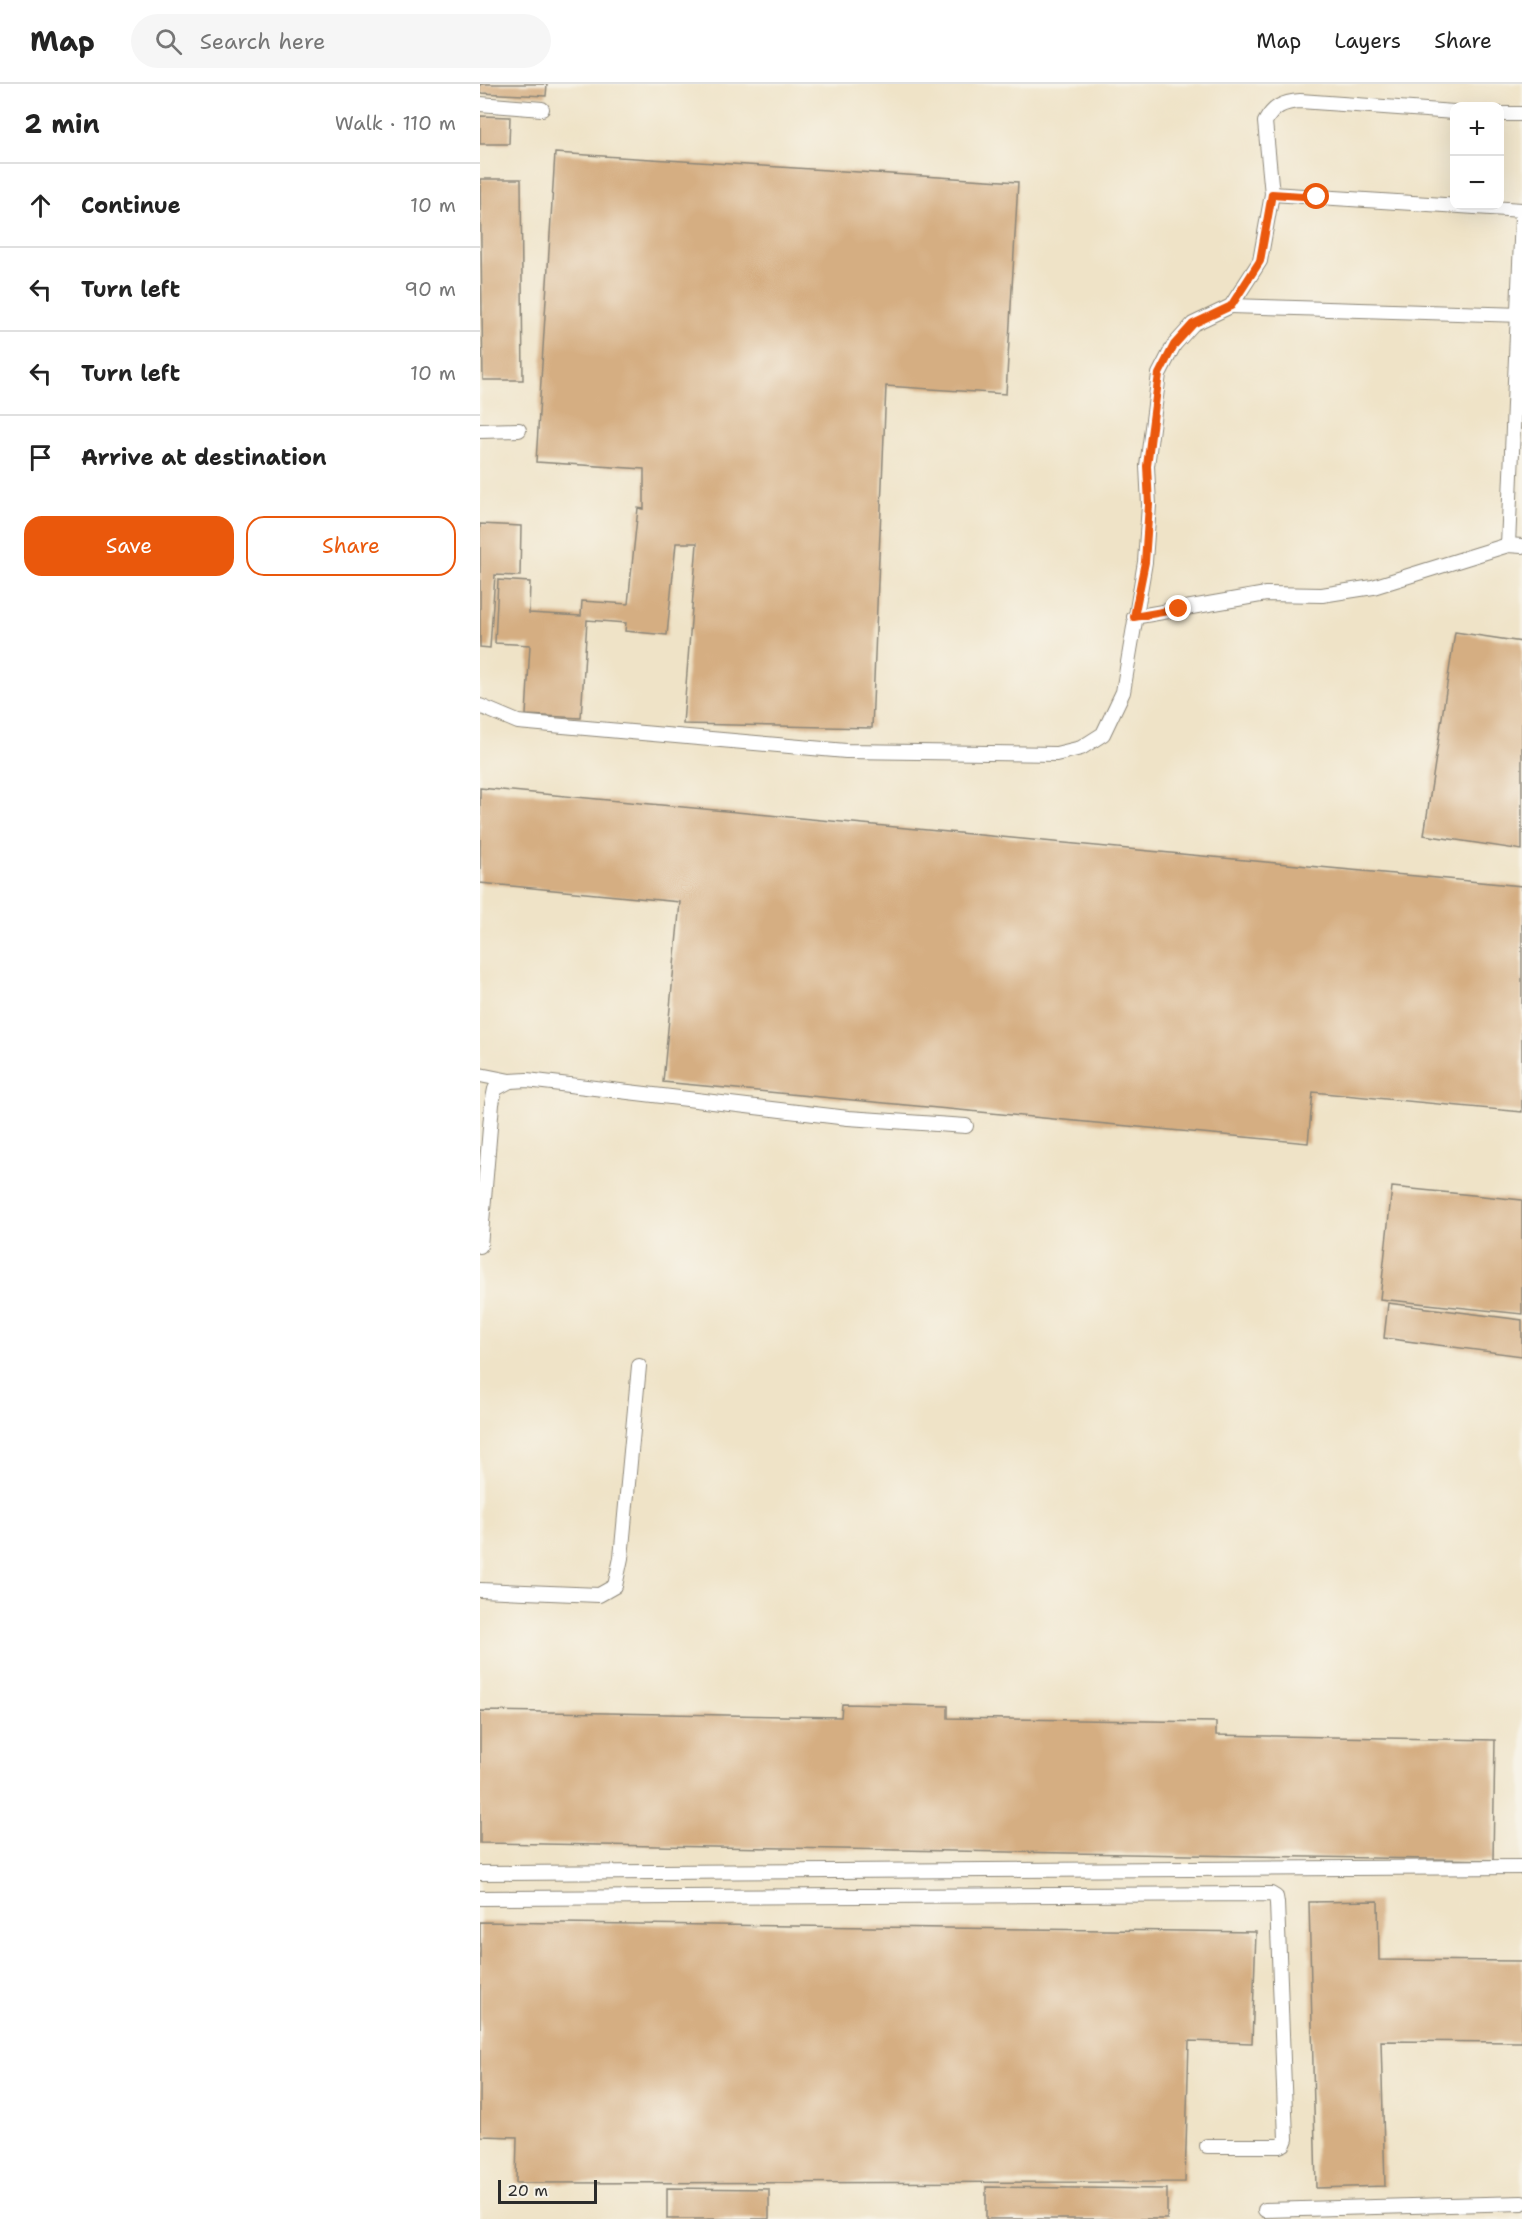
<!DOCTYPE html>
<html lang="en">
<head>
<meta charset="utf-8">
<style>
	:root { --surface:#fff; --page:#f6f6f6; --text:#222; --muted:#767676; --line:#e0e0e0; --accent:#ea580c }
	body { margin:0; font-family:"Shantell Sans",sans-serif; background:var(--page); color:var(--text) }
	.controls { position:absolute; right:18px; top:18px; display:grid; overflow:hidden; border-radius:12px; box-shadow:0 6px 24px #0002 }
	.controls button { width:54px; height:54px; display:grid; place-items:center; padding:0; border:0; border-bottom:2px solid var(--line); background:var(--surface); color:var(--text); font:30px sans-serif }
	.scale { position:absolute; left:18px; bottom:15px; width:99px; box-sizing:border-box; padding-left:6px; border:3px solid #2b2b2b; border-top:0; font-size:16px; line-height:21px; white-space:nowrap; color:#2b2b2b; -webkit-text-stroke:4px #f7f3e8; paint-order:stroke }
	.stop { position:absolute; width:18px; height:18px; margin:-14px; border:4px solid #ea580c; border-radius:50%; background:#fff }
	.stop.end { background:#ea580c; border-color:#fff; box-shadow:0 2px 6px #0008 }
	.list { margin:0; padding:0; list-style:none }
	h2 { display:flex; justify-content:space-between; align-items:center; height:78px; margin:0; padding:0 24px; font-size:26px }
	h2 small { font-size:20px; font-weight:400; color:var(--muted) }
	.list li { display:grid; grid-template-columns:39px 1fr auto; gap:18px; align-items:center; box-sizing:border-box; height:84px; padding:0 24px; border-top:2px solid var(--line) }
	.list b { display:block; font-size:22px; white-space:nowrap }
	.list em { font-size:20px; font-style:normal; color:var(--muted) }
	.actions { display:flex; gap:12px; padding:18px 24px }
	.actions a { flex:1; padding:14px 0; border:2px solid var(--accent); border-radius:18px; text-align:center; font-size:21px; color:var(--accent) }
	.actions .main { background:var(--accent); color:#fff }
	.icon { flex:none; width:33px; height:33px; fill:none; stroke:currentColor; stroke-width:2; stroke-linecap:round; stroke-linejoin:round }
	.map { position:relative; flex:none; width:1042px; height:2135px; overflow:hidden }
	header { display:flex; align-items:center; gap:36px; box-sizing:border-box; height:84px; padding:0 30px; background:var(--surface); border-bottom:2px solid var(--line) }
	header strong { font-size:28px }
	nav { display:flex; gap:33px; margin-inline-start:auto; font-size:21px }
	.search { width:420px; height:54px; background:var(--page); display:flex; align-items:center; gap:15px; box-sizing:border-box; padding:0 21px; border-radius:33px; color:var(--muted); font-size:22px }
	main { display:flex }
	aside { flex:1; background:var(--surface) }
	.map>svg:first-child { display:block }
</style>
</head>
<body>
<header>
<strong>Map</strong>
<div class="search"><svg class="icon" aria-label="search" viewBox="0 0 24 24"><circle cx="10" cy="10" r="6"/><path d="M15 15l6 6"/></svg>Search here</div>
<nav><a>Map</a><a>Layers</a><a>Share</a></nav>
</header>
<main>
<aside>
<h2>2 min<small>Walk · 110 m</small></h2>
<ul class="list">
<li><svg class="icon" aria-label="ahead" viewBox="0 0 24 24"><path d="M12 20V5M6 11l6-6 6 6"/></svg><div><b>Continue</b></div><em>10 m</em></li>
<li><svg class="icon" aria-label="left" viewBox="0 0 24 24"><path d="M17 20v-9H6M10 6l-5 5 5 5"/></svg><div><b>Turn left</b></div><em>90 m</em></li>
<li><svg class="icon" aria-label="left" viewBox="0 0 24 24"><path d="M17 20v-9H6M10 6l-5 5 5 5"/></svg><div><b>Turn left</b></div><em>10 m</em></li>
<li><svg class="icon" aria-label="arrive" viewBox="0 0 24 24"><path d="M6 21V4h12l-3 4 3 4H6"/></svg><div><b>Arrive at destination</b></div></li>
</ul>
<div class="actions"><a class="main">Save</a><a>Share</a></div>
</aside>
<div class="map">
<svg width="1042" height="2135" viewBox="0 0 1042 2135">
	<rect width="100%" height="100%" fill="#f7f3e8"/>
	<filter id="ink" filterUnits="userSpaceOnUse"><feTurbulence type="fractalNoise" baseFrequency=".0167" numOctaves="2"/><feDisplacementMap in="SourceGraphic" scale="12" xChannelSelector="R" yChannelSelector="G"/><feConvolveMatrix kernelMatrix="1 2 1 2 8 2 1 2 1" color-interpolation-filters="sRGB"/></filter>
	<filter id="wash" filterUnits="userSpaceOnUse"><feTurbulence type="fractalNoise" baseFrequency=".008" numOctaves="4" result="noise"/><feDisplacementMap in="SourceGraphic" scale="24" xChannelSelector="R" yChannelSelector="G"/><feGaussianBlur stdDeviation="1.35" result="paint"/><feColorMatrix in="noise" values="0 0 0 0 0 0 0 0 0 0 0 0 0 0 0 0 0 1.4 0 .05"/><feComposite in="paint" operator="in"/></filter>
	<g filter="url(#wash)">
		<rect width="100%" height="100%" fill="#efe3c7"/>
		<g id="blocks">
			<!-- building -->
			<g fill="#d5ae82">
				<path d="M0,0H67L66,12L0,9Z"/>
				<path d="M0,32L30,33L29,60H0Z"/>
				<path d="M75,69L538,98L526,310L406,302L392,644L203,640L217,459H196L187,551L145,547L146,539L107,536L101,634L46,631L50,561L15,559L18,496L50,498L49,529L101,532L102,517L148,520L158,424L164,425V385L56,378Z"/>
				<path d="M0,95H41L43,296H3Z"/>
				<path d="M0,440L41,442L40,492L15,491L10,564L0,563Z"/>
				<path d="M975,548L1042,558V766L944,751Z"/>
				<path d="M0,704L1042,802V1028L833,1008L828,1059L183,998L200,818L0,799Z"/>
				<path d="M912,1103L1042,1116V1230L900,1215Z"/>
				<path d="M908,1219L1042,1236V1272L904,1254Z"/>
				<path d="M362,1620L468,1622V1634L736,1638V1651L1015,1656L1013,1776L0,1759V1627L361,1633Z"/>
				<path d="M898,1817L899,1876L1042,1877V1958L901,1957L905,2102L836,2104L829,1818Z"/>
				<path d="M0,1838L776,1848L772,1959L709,1957L705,2098L36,2099L37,2053L0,2052Z"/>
				<path d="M506,2103L687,2105V2135H506Z"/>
				<path d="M187,2104L289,2105V2135H187Z"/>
			</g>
		</g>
	</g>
	<g filter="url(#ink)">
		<use href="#blocks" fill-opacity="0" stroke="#8d8779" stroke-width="1.5"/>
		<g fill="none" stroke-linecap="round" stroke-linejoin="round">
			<defs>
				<g id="service">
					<path d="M0,20L62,25"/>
					<path d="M1020,30H1042"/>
					<path d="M792,110L1042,126"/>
					<path d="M751,222L1042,231"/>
					<path d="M0,347L39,346"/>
					<path d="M1028,461L1042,133"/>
					<path d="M654,533L786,510L842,511L893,503L1028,461L1042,462"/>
					<path d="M0,622L38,638L366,667L576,670L601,664L623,650L643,608L665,478L669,421L667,382L679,290L694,261L713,240L751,222L780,177L792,110L785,38C793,23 803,18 820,17L974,28"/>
					<path d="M0,991L30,997"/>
					<path d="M0,1162L12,1020L15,1005L30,997L47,996L368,1034L486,1042"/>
					<path d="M0,1506L119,1511L135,1502L141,1474L159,1282"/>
					<path d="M0,1789L1042,1783"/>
					<path d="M0,1814L791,1810L796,1813L797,1819L806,2055L804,2060L799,2062H727"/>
					<path d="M785,2126L1042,2119"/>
				</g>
			</defs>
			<!-- service casing -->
			<use href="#service" stroke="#8d8779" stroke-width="16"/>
			<!-- service -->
			<use href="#service" stroke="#fff" stroke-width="14"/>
		</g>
	</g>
	<g fill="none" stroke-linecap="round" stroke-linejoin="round" filter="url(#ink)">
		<!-- route -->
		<path stroke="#ea580c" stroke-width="8" d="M699,525L654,533L665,478L669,421L667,382L679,290L694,261L713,240L751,222L780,177L792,110L837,113"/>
	</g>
</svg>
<div class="controls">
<button>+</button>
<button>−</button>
</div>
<div class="scale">20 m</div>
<div class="stop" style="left:837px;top:113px"></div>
<div class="stop end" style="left:699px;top:525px"></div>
</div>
</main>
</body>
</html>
